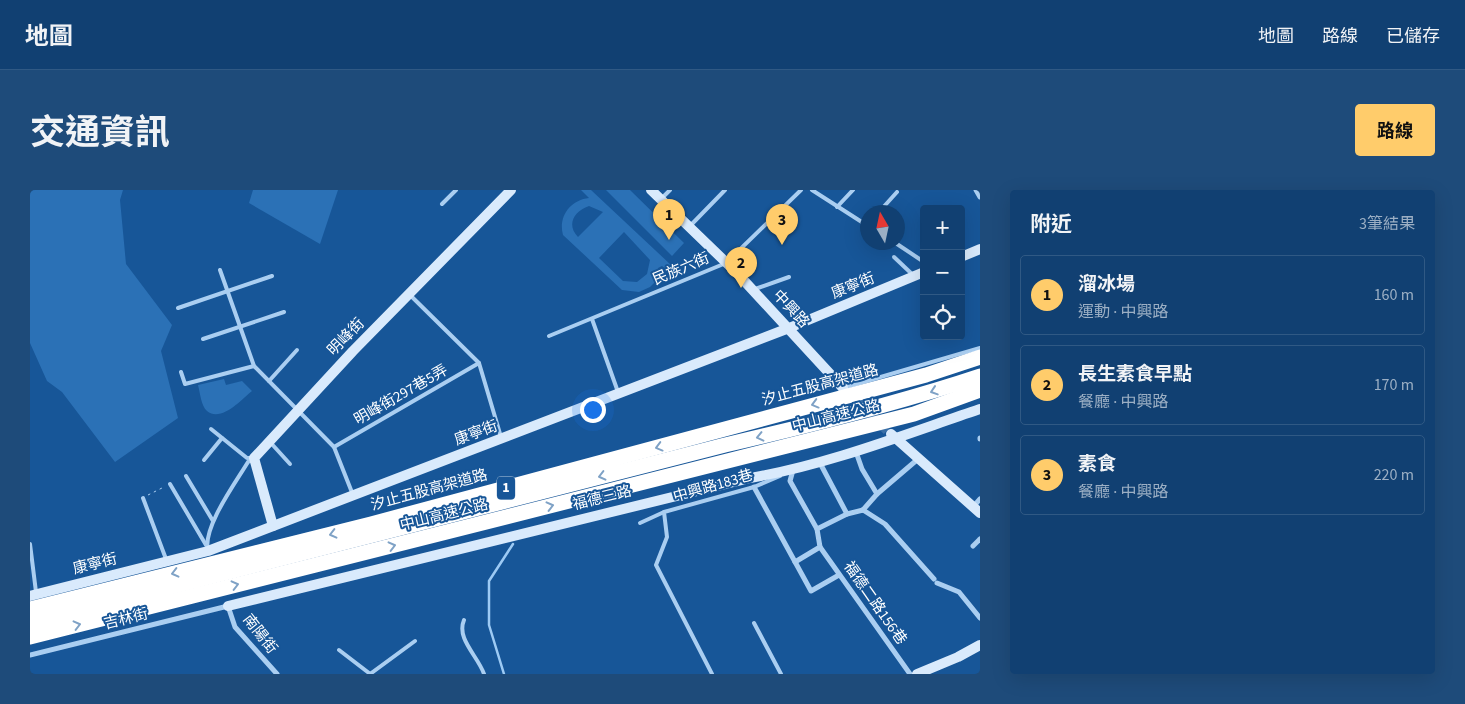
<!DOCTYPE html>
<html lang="zh-TW">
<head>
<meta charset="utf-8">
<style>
	:root { --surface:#114072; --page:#1e4b7a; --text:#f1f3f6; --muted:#9cafc4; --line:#305984; --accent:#ffcc6b }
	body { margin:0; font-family:"Source Sans 3","Noto Sans TC",sans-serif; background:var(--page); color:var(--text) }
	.controls { position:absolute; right:15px; top:15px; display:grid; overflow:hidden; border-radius:5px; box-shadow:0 5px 20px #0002 }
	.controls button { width:45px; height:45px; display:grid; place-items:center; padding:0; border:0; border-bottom:1px solid var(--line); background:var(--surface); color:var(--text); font:25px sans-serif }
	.compass { position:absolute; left:830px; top:15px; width:45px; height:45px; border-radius:50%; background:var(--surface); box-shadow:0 5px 20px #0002; rotate:351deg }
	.you { position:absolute; left:562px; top:219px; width:18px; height:18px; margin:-12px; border:4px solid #fff; border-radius:50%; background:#1a73e8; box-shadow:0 0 0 8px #1a73e833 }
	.badge { display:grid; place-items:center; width:32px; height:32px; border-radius:50%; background:var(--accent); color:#111; font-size:16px; font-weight:700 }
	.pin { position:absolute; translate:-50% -41px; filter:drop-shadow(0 1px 2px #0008) }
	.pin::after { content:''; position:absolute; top:26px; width:18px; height:15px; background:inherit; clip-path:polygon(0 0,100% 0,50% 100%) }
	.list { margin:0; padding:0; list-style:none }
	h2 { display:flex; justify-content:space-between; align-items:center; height:65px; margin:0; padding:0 20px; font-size:21px }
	h2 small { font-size:16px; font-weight:400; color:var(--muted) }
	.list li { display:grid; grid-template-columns:32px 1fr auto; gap:15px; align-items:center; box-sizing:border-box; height:80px; margin:0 10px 10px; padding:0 10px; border:1px solid var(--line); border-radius:5px }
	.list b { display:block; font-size:19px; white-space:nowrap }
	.list p { margin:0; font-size:16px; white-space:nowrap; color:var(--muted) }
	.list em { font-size:16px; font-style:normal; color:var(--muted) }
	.icon { flex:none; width:28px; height:28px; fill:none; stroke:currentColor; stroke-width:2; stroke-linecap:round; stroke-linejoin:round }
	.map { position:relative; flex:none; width:950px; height:484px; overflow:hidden; border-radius:5px }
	header { display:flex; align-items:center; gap:30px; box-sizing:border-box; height:70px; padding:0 25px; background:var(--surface); border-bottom:1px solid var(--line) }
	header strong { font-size:24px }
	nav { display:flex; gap:28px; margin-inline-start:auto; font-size:18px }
	.intro { display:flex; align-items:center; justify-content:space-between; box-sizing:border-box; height:120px; padding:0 30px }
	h1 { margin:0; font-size:35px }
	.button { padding:12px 22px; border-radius:5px; background:var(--accent); color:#111; font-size:18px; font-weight:700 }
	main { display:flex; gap:30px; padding:0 30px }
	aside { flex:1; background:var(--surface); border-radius:5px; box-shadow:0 5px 20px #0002 }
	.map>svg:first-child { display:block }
</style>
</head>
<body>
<header>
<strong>地圖</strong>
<nav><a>地圖</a><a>路線</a><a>已儲存</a></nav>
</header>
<div class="intro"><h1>交通資訊</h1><a class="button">路線</a></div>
<main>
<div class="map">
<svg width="950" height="484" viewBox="0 0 950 484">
	<rect width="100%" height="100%" fill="#175698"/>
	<!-- green -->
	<g fill="#2b71b6" fill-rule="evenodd">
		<path d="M0,0H93L90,10L96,74L142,135L131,161L148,228L85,272L32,202L17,191L0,153Z"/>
		<path d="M223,0H308L290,54L219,13Z"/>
		<path d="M551,0H561L641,75L637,80L632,76L628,78V89L620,97L609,102L592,100L533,45C528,27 540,10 559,8ZM559,16L573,22L548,47C536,35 544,21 559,16ZM594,42L620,70L617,84L607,92L593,91L569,68Z"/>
		<path d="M576,0H600L654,53L642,66Z"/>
		<path d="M194,189L196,195L212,191L222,201C212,209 191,233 177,221C171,216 170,202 168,195Z"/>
	</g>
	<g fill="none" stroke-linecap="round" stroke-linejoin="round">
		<!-- stream -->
		<path stroke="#9dcaf4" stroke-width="2.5" d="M474,484L459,435V391L483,354"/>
		<!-- secondary-tunnel -->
		<path stroke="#3a6fa7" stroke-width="10" stroke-dasharray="10 5" stroke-linecap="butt" d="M818,202L860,243"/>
		<!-- path -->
		<path stroke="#aacef1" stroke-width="1" stroke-dasharray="2.5 4" stroke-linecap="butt" d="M118,305L134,297"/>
		<!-- lane -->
		<g stroke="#aacef1" stroke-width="4">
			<path d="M782,0L838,36"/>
			<path d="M632,8L640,0"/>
			<path d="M412,14L426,0"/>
			<path d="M807,17L823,0"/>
			<path d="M849,22L867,2"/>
			<path d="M660,36L695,0"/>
			<path d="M864,52L894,72"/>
			<path d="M864,67L883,85"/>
			<path d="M190,80L224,176L304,257L323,305"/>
			<path d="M725,99L759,87"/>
			<path d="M380,105L449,173L471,247"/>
			<path d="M148,118L242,86"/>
			<path d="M562,129L588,202"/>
			<path d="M519,146L696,73L771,0"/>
			<path d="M173,149L254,122"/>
			<path d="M151,182L155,194L224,176"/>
			<path d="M239,191L267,160"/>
			<path d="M813,198L950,158"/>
			<path d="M181,239L217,268H222"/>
			<path d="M240,252L260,274"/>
			<path d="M304,257L449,173"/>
			<path d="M174,270L192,248"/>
			<path d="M156,286L183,331"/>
			<path d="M140,294L176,355"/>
			<path d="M113,308L136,369"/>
			<path d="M610,333L634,322"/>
			<path d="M0,354L6,402"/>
			<path d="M178,361C172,338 206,292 218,272L223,269"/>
			<path d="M434,430C426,449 448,466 454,484"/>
			<path d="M724,433L751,484"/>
			<path d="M309,460L339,483"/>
			<path d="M340,484L385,451"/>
			<path d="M682,484L626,375L637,347L634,322L724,297L750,286"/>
		</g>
		<!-- street -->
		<g stroke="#aacef1" stroke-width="5">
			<path d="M946,0L950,7"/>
			<path d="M950,248V249"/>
			<path d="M826,262L832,279L847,304L833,320"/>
			<path d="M790,273L817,324"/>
			<path d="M763,280L760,291L787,339"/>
			<path d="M724,297L781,401L809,385"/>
			<path d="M847,304L888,269"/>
			<path d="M943,317L950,309"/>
			<path d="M833,320L855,334L904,389"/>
			<path d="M943,356L950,349"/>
			<path d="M790,357L880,484"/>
			<path d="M765,372L790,357L787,339L817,324L833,320"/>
			<path d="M907,393L929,402L950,428"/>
			<path d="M0,465L198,416L205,437L247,484"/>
		</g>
		<!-- secondary -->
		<g stroke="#d9eafc" stroke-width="10">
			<path d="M621,0L707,83L813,198"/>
			<path d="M931,67L950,59"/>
			<path d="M861,244L950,323"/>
			<path d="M243,336L224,268L323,161L481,0"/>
			<path d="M0,406L178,361L759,138L894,82"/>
			<path d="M198,416L720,288C800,274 873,245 950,219"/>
			<path d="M887,484L928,467L950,455"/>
		</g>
		<!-- highway -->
		<path stroke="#fff" stroke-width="15" d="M0,447L884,224L950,200"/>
		<!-- highway-bridge -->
		<g stroke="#fff" stroke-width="15">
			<path d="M0,419L341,334L896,185L950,167"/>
			<path d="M0,433L695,255C781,235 866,214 950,186"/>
		</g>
	</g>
	<!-- one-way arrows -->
	<defs><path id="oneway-chevron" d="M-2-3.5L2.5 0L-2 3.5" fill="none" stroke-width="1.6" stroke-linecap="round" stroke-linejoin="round" transform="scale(1.25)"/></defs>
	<g stroke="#7fa2c6">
		<use href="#oneway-chevron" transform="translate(904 201) rotate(162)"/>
		<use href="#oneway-chevron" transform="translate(785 214) rotate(165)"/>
		<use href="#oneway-chevron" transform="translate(730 247) rotate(167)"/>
		<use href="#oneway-chevron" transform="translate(629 257) rotate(165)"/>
		<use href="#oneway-chevron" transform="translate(572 286) rotate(166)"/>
		<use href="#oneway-chevron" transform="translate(520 316) rotate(-14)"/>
		<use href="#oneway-chevron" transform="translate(303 344) rotate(166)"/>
		<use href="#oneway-chevron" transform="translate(362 356) rotate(-14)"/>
		<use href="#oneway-chevron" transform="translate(145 383) rotate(166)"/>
		<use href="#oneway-chevron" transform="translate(205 395) rotate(-14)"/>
		<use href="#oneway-chevron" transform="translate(47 435) rotate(-14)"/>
	</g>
	<g text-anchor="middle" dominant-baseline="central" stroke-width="4" stroke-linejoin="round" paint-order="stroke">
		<!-- shield labels -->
		<rect fill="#175698" stroke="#b9cce0" stroke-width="1" x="467" y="286.5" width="18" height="23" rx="4"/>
		<g font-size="14" font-weight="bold" fill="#fff">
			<text x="476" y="298">1</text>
		</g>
		<!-- street labels -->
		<g font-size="15" fill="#fff" stroke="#175698">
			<text transform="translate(651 79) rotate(-23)">民族六街</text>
			<text transform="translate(823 96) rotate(-22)">康寧街</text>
			<text transform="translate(761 119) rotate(47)">中興路</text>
			<text transform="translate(316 147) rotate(-46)">明峰街</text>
			<text transform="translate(790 195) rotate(-15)">汐止五股高架道路</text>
			<text transform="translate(371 205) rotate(-30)">明峰街297巷5弄</text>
			<text transform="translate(806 226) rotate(-14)">中山高速公路</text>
			<text transform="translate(446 243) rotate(-20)">康寧街</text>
			<text transform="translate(683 296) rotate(-16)">中興路183巷</text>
			<text transform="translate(399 300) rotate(-15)">汐止五股高架道路</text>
			<text transform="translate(572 308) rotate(-14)">福德三路</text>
			<text transform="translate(414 325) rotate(-14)">中山高速公路</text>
			<text transform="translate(65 374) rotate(-14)">康寧街</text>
			<text transform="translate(845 413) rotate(55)">福德二路156巷</text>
			<text transform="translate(96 429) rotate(-14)">吉林街</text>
			<text transform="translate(230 444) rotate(52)">南陽街</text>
		</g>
	</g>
</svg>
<div class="controls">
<button>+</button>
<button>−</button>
<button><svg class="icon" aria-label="locate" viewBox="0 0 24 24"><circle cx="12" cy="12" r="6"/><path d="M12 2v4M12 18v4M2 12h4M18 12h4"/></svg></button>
</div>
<svg class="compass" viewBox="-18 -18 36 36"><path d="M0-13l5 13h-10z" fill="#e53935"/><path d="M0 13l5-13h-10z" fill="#9cafc4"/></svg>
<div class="you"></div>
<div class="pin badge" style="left:639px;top:50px">1</div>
<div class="pin badge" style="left:711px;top:98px">2</div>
<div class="pin badge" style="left:752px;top:55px">3</div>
</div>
<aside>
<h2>附近<small>3筆結果</small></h2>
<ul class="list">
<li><span class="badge">1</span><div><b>溜冰場</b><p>運動 · 中興路</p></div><em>160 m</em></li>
<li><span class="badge">2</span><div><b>長生素食早點</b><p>餐廳 · 中興路</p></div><em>170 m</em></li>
<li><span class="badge">3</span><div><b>素食</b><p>餐廳 · 中興路</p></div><em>220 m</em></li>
</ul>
</aside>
</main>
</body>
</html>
